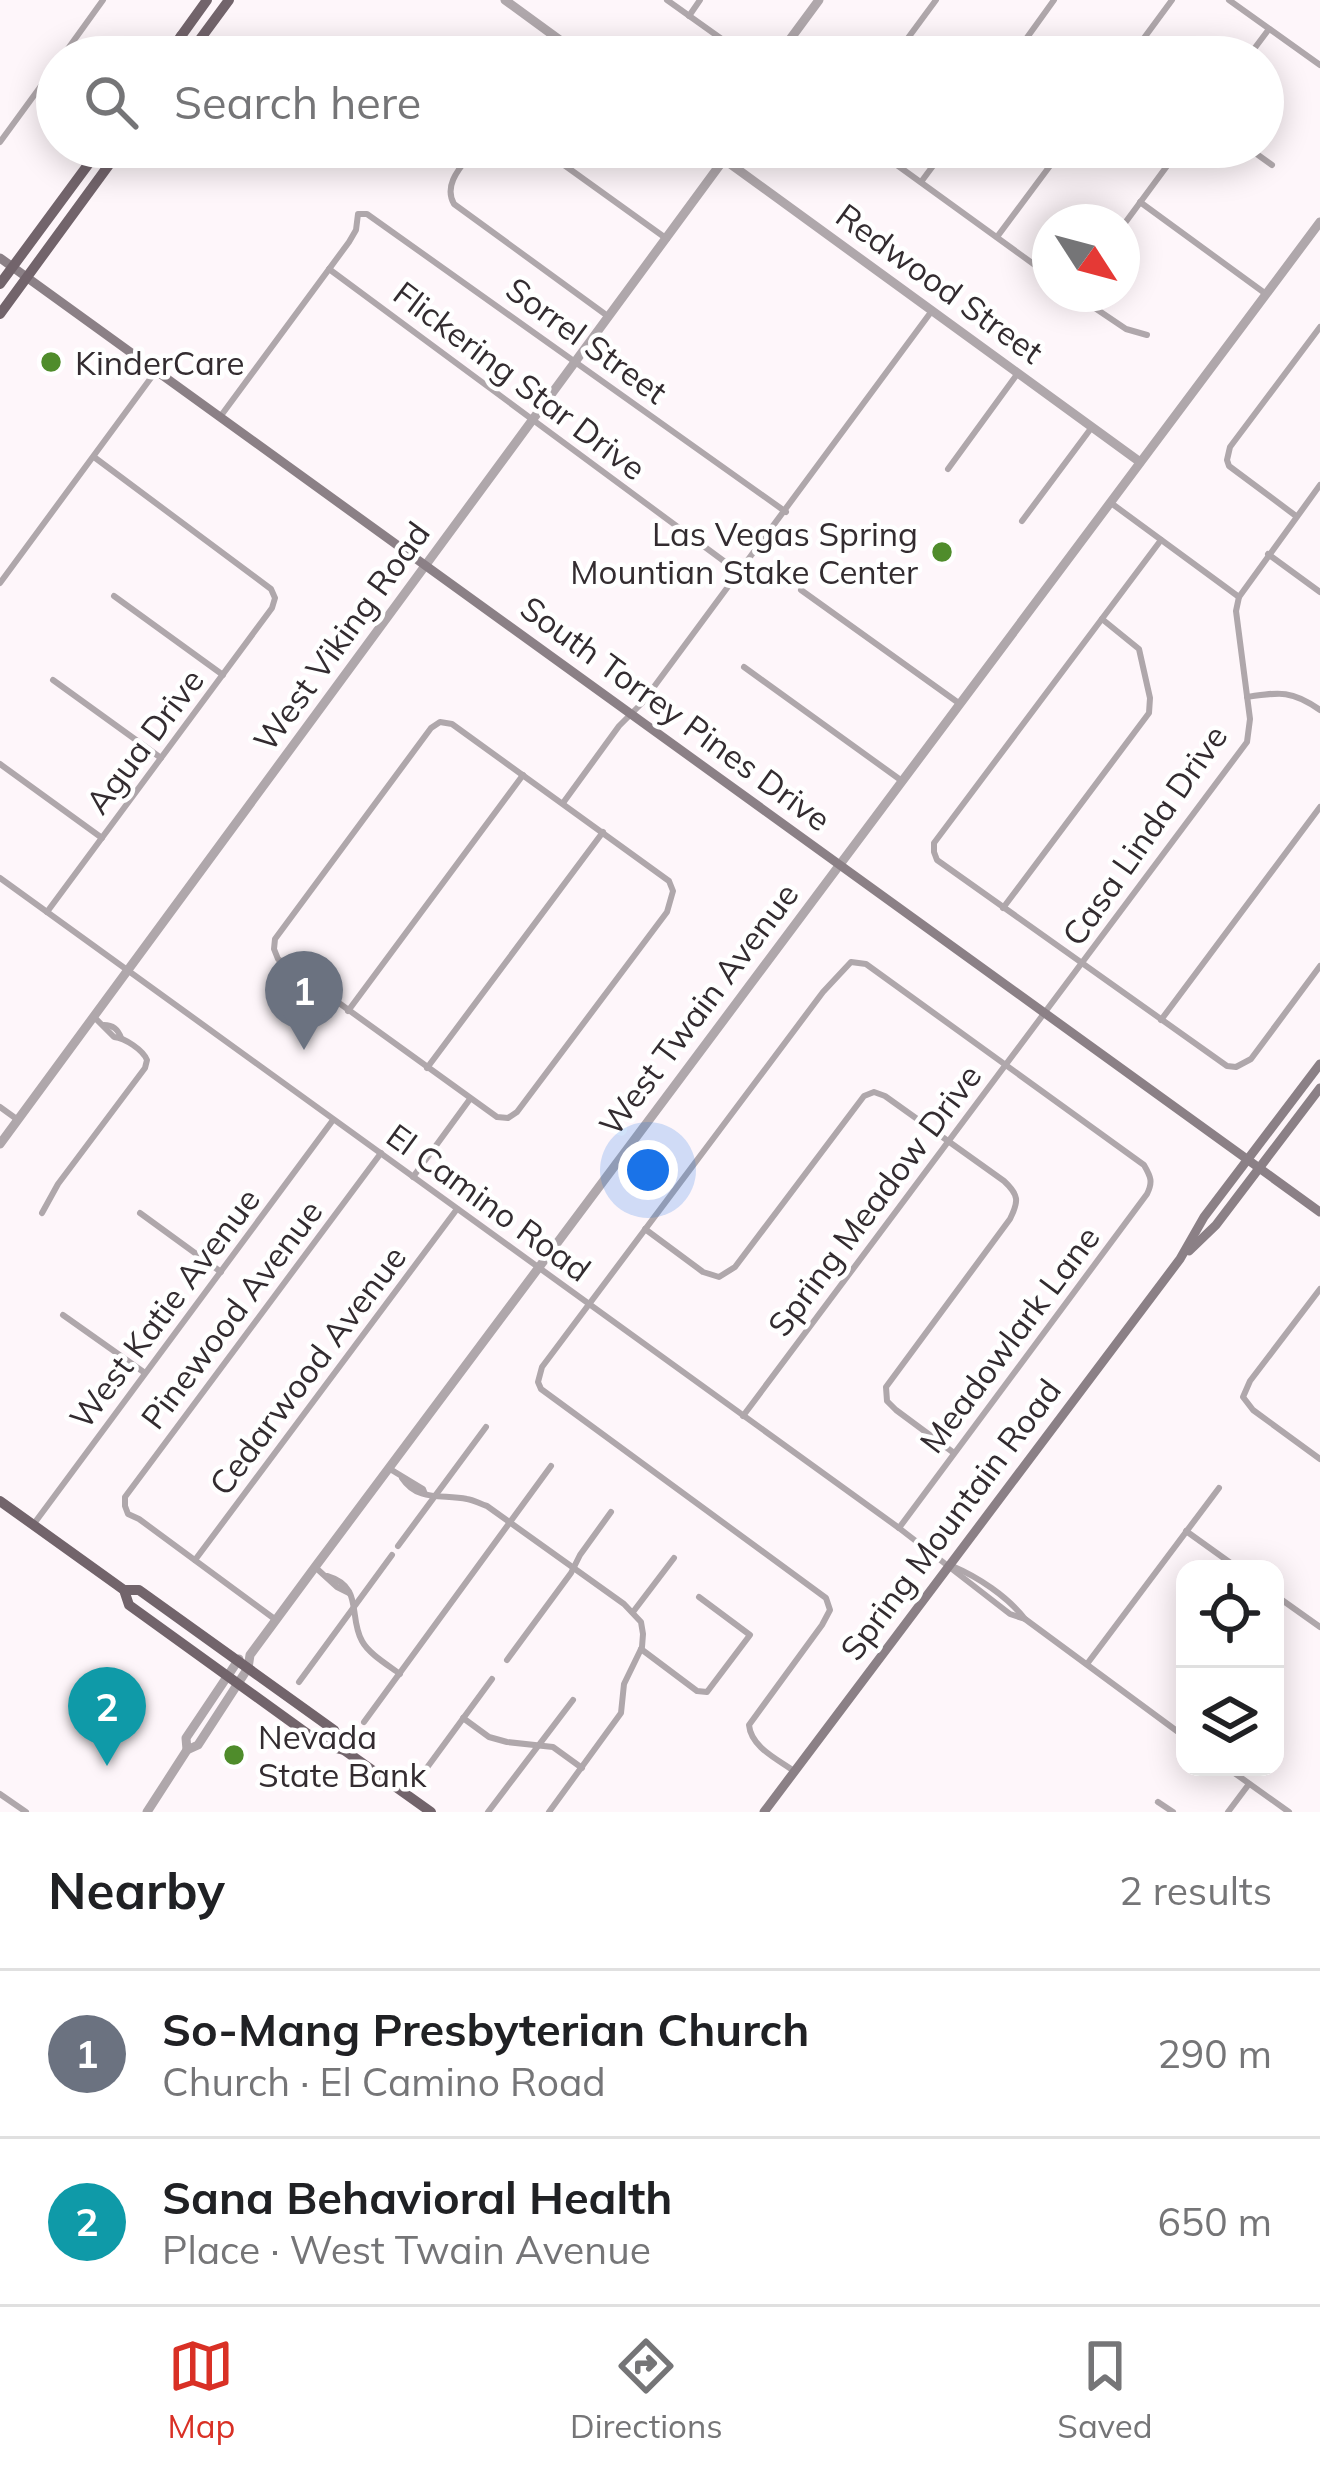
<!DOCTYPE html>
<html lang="en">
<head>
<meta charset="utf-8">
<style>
	:root { --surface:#fff; --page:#f6f6f6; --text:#202124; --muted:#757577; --line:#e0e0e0; --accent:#d93025 }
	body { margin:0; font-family:Mulish,sans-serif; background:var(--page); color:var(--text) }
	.controls { position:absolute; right:36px; bottom:36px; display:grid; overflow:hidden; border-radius:24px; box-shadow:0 6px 30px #0003 }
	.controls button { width:108px; height:108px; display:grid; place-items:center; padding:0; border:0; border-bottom:3px solid var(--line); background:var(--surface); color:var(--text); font:60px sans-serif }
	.compass { position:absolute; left:1032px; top:204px; width:108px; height:108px; border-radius:50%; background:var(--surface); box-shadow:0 6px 30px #0003; rotate:126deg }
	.you { position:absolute; left:648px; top:1170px; width:42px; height:42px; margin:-30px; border:9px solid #fff; border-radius:50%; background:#1a73e8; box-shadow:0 0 0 18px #1a73e833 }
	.badge { display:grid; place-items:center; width:78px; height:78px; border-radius:50%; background:var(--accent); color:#fff; font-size:39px; font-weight:700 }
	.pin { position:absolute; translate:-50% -99px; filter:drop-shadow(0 3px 6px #0008) }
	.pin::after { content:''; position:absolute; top:63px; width:42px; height:36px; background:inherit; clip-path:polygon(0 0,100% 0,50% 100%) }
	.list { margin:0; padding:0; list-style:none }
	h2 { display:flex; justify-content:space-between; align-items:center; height:156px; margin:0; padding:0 48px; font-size:51px }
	h2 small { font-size:39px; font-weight:400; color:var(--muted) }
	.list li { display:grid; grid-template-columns:78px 1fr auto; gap:36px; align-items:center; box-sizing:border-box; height:168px; padding:0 48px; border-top:3px solid var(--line) }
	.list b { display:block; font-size:45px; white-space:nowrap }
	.list p { margin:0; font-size:39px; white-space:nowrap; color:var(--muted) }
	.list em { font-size:39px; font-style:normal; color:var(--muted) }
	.icon { flex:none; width:66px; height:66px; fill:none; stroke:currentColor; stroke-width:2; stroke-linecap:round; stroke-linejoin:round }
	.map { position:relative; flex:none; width:1320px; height:1812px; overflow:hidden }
	.search { position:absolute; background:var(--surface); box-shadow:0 6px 30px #0003; left:36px; right:36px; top:36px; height:132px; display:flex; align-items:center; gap:30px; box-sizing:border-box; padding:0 42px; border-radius:66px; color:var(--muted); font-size:45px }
	.sheet { height:492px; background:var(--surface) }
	nav { display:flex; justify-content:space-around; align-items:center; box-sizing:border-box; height:168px; border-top:3px solid var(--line); background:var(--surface); font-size:33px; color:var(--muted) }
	nav a { display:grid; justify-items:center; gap:6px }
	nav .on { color:var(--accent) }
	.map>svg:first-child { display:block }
</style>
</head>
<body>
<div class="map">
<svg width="1320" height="1812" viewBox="0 0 1320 1812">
	<rect width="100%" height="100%" fill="#fef6fa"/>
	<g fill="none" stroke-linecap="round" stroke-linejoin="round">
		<!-- minor -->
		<g stroke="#afa7ab" stroke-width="6">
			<path d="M667,0L747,57"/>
			<path d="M1229,0L1320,65"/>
			<path d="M689,16L700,0"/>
			<path d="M62,57L103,0"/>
			<path d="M894,57L936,0"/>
			<path d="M1013,57L1054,0"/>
			<path d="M1130,57L1172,0"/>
			<path d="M1248,57L1269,29"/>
			<path d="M0,142L57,64"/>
			<path d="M476,147C464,164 442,183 454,204L609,317"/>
			<path d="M539,147L667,239"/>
			<path d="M872,147L1050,276"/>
			<path d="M1247,147L1272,165"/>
			<path d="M921,182L947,147"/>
			<path d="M1140,202L1266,294"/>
			<path d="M1122,227L1181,147"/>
			<path d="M997,237L1064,147"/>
			<path d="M329,269L740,573"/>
			<path d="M1074,294L1126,329L1147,335"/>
			<path d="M220,417L349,242L356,230L358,214H367L786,512"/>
			<path d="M948,469L1018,373"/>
			<path d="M1111,503L1239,597"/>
			<path d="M1296,516L1229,466L1227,460L1230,447L1320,327"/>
			<path d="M1022,521L1092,427"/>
			<path d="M1161,540L934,843V852L937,860L1227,1066L1236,1067L1251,1059L1320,966"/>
			<path d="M1268,554L1320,592"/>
			<path d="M0,583L156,371"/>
			<path d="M801,590L960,704"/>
			<path d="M114,596L223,675"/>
			<path d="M744,667L902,781"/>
			<path d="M53,680L161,758"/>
			<path d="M1247,697C1280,692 1292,690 1320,710"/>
			<path d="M440,722L452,724L669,881L673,891L667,912L517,1112L508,1118L497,1117L278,959L274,949L275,939L431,728Z"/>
			<path d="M0,764L102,838"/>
			<path d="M563,803L619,726L642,703L931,312"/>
			<path d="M0,878L899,1528L1010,1614L1025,1619"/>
			<path d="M1003,908L1149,713L1150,698L1139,649L1102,619"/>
			<path d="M47,912L272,608L275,598L271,589L94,457"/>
			<path d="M348,1011L523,775"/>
			<path d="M1161,1020L1320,807"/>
			<path d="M104,1025C113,1025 118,1029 121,1038"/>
			<path d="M427,1068L603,832"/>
			<path d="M0,1107L18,1120"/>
			<path d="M413,1177L470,1099"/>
			<path d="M42,1213L58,1184L145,1068L147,1060C143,1050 125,1038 114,1037L94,1017"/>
			<path d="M140,1213L221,1272"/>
			<path d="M645,1229L703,1272L719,1277L735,1267L864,1096L874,1092L885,1096L1004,1181C1019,1195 1019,1201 1010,1219L886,1387L887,1401L896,1410L954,1453"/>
			<path d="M1320,1289L1250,1381L1243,1397L1253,1410L1320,1459"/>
			<path d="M63,1315L145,1373"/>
			<path d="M743,1416L1247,742L1250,719L1236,611L1239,597L1320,485"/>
			<path d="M390,1469L423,1489L425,1494"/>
			<path d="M402,1478C418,1502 442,1494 467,1499C474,1500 480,1504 487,1506L624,1604L641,1622L643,1634L642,1647L624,1684L621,1713L549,1812"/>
			<path d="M33,1525L333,1120"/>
			<path d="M1186,1531L1239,1569"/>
			<path d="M398,1546L486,1427"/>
			<path d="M195,1560L457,1209"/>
			<path d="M952,1566C978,1577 1007,1596 1025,1619L1185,1737"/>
			<path d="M315,1567L337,1587L349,1593"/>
			<path d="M327,1576C364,1587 348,1616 362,1641C369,1654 388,1665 400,1674"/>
			<path d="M1275,1595L1320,1627"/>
			<path d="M633,1612L674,1558"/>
			<path d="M276,1620L139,1519L128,1514L125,1506V1497L381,1153"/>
			<path d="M641,1649L697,1691L707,1692L750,1635L699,1597"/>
			<path d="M507,1660L571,1573L580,1555L611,1512"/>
			<path d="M1087,1664L1219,1488"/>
			<path d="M299,1682L392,1555"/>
			<path d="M463,1718L489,1737L507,1742L553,1747L582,1768"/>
			<path d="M364,1722L551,1466"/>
			<path d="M1226,1767L1289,1812"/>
			<path d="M426,1769L492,1679"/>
			<path d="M794,1771C777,1759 751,1747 749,1725L822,1625L830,1610L826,1598L541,1389L538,1382L542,1367L823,992L851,962L866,964L1144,1165C1151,1177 1153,1182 1147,1194L899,1528"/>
			<path d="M0,1794L26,1812"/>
			<path d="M1158,1802L1173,1812"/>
			<path d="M488,1812L573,1700"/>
			<path d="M1228,1812L1249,1784"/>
		</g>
		<!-- tertiary -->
		<g stroke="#afa7ab" stroke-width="9">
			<path d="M505,0L583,57"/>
			<path d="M777,57L819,0"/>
			<path d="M707,147L1140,462"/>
			<path d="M0,1144L733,147"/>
			<path d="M187,1750L186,1738L239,1659"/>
			<path d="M147,1812L187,1750L198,1745L248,1668L250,1655L315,1567L1320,222"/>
		</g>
		<!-- secondary -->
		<g stroke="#8b8086" stroke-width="9">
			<path d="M0,258L1320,1212"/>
			<path d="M1189,1251L1216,1225L1320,1088"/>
			<path d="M764,1812L1180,1259L1204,1217L1320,1064"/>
		</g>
		<!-- primary -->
		<g stroke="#72646b" stroke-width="10">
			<path d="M166,57L207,0"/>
			<path d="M176,57L182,50L181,36"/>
			<path d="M187,57L229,0"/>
			<path d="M0,284L101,147"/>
			<path d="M0,314L122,147"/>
			<path d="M0,1501L124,1590L129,1605L323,1745L344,1750L431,1812"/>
			<path d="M124,1590H139L334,1730L344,1750"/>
		</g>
	</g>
	<!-- markers -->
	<g fill="#4f8c2b" stroke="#fff" stroke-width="4.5">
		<circle cx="51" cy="362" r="12"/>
		<circle cx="942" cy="552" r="12"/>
		<circle cx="234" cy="1755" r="12"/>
	</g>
	<g text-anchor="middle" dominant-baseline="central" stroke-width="9" stroke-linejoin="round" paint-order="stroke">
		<!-- street labels -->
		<g font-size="33" fill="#332c30" stroke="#fff">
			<text transform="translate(940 283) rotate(36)">Redwood Street</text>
			<text transform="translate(587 340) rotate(36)">Sorrel Street</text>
			<text transform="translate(520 380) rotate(37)">Flickering Star Drive</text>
			<text transform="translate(341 636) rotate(-54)">West Viking Road</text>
			<text transform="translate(676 713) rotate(36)">South Torrey Pines Drive</text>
			<text transform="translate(144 741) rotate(-53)">Agua Drive</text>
			<text transform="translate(1144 835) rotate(-55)">Casa Linda Drive</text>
			<text transform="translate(698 1009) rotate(-53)">West Twain Avenue</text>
			<text transform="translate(874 1200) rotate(-53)">Spring Meadow Drive</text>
			<text transform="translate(489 1202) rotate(36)">El Camino Road</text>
			<text transform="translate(164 1308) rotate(-53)">West Katie Avenue</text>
			<text transform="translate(231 1314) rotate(-53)">Pinewood Avenue</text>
			<text transform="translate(1009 1339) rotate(-53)">Meadowlark Lane</text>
			<text transform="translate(307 1370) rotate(-53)">Cedarwood Avenue</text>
			<text transform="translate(950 1519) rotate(-53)">Spring Mountain Road</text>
		</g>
		<!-- poi labels -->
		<g font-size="33" fill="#332c30" stroke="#fff" text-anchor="start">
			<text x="75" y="362">KinderCare</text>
			<text x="918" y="533" text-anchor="end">Las Vegas Spring<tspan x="918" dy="38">Mountian Stake Center</tspan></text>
			<text x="258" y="1736">Nevada<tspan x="258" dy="38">State Bank</tspan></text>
		</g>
	</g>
</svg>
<div class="controls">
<button><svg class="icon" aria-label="locate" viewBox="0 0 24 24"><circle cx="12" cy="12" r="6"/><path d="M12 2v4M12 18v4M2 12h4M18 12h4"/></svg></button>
<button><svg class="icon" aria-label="layers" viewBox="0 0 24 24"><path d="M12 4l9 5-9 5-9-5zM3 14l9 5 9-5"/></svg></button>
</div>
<svg class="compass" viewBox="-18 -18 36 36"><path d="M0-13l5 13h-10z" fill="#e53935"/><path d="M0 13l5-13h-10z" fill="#757577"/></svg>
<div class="you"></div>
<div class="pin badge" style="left:304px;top:1050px;background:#6b7280">1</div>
<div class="pin badge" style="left:107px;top:1766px;background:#0f9aa8">2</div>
<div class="search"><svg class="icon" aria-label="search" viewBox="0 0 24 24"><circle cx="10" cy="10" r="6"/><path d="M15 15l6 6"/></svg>Search here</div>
</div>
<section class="sheet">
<h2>Nearby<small>2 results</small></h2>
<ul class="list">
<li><span class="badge" style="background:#6b7280">1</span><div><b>So-Mang Presbyterian Church</b><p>Church · El Camino Road</p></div><em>290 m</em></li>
<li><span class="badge" style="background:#0f9aa8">2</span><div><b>Sana Behavioral Health</b><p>Place · West Twain Avenue</p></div><em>650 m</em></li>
</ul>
</section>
<nav>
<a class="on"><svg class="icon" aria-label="map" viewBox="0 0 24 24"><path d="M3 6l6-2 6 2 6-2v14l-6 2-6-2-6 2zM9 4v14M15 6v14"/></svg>Map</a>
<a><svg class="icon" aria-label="directions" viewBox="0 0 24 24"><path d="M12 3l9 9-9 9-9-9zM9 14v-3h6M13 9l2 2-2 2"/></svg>Directions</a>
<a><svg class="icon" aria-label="saved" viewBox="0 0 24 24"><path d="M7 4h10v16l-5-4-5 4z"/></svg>Saved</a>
</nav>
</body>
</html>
